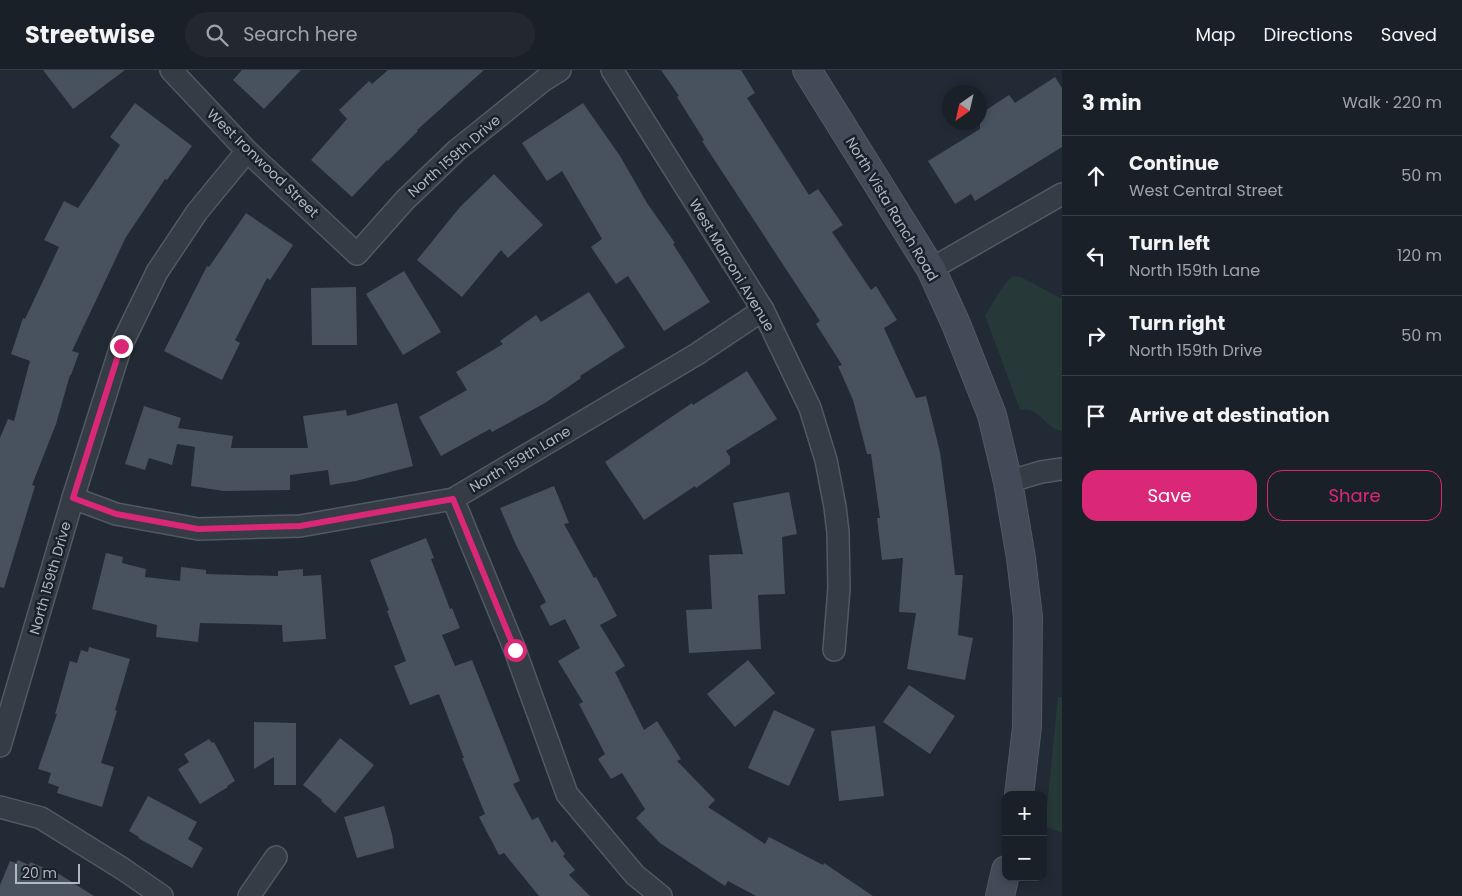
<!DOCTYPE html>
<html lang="en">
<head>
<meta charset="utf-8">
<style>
	:root { --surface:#1a2028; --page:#232830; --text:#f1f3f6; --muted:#9fa3a8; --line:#383e45; --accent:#db2777 }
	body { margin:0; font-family:Poppins,sans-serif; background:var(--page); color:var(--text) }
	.controls { position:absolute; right:15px; bottom:15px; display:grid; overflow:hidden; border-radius:10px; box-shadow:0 2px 8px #0003 }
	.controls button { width:45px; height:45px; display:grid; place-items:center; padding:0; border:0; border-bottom:1px solid var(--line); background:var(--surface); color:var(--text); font:25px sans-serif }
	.compass { position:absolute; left:942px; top:15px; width:45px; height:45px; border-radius:50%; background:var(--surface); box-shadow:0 2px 8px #0003; rotate:214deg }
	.scale { position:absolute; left:15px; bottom:12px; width:65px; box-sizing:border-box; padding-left:5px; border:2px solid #b0b6c2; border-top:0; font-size:14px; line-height:18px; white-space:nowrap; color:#b0b6c2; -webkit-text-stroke:4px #1b212a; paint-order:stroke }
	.stop { position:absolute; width:15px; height:15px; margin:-11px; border:4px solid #db2777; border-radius:50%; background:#fff }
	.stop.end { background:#db2777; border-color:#fff; box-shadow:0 1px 5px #0008 }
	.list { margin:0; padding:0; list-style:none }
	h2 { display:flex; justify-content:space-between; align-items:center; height:65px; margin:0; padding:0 20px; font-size:21px }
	h2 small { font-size:16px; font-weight:400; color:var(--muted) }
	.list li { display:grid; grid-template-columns:32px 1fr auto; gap:15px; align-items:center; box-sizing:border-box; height:80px; padding:0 20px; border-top:1px solid var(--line) }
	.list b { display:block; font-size:19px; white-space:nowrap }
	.list p { margin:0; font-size:16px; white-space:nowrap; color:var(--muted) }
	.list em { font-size:16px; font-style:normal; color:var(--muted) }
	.actions { display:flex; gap:10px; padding:15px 20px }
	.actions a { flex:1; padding:11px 0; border:1px solid var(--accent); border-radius:15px; text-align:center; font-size:18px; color:var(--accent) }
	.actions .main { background:var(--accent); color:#fff }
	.icon { flex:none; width:28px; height:28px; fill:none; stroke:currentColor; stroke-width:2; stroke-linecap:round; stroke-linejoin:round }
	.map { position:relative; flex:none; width:1062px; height:826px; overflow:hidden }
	header { display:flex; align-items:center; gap:30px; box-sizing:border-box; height:70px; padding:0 25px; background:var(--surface); border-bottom:1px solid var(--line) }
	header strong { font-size:24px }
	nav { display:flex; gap:28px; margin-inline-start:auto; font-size:18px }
	.search { width:350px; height:45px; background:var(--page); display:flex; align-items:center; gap:12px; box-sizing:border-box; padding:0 18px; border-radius:28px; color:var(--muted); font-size:19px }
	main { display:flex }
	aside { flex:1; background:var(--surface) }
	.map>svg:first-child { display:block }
</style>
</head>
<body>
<header>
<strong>Streetwise</strong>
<div class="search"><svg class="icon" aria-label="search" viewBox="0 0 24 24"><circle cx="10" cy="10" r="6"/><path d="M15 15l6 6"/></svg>Search here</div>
<nav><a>Map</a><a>Directions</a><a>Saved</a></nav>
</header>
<main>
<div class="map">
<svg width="1062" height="826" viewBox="0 0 1062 826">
	<rect width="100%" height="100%" fill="#222a35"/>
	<!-- green -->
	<g fill="#273838">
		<path d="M1013,206L1021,207L1062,229V361C1043,358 1041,336 1020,340L985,245C995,233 1000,215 1013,206Z"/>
		<path d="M1058,627H1062V763L1045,756Z"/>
	</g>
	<!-- building -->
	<g fill="#48515e">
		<path d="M43,0H125L73,39Z"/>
		<path d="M242,0H301L264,39L233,10Z"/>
		<path d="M388,0H484L417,60L418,61L388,91L387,90L352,127L311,90L347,49L339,40L369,11L372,14Z"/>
		<path d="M661,0H741L755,23L747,28L809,125L818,119L843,155L832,162L871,220L876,216L897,250L884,258L916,328L926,326L940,382L948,441L955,505H963L958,565L973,568L965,610L907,599L916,543L899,542L903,488L882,490L877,448H880L871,384H867L853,330L838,296L842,295L816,254L820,251L702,71L704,70L677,27L679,26Z"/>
		<path d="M1055,7L1062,18V77L975,131L971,124L955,134L928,91L980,59V44L1009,25L1015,33Z"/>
		<path d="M135,33L192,76L167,110L165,109L126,167L72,281L79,283L71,305H70L56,354L32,415L35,416L4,518L0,517V368L8,349L14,351L30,291L11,284L23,248L25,249L59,177L44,170L64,131L78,138L120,75L110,67Z"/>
		<path d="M583,33L620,86L647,133L675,173L673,174L710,232L664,261L628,206L616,214L591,177L602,169L562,101L547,111L522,73Z"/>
		<path d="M494,104L543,155L508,188L501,180L462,227L417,190L460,137Z"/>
		<path d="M246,143L293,175L270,210L267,208L235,270L240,273L222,310L164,281L207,196L209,197Z"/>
		<path d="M404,201L441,262L403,285L366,224Z"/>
		<path d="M356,217L357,275H312L311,218Z"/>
		<path d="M589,222L625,277L580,306L581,308L545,333L492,362L490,359L441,386L419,347L467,320L456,302L503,274L500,271L536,245L541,252Z"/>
		<path d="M747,301L777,349L726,381L730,387V394L696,418L695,416L644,450L605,392L692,333L693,335Z"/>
		<path d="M397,333L413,396L356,411L330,415L328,400L290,405V420L224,421L191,416L195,377L177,374L172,395L149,388L145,400L125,394L144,336L181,348L178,358L233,366L231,378H308L303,346L346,340L347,346Z"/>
		<path d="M554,416L569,453L564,454L594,508L596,507L617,546L600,555L625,596L615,602L644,660L657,651L681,689L677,691L715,730L708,737L765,774L769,767L823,795L824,793L873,826H756L728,811L725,816L660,773L636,748L645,739L622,703L611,709L598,689L605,684L579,634L583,632L558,591L580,578L565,549L550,556L540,536L546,532L516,475L500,438Z"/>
		<path d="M789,422L797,464L782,467L785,524L758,525L761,579L689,583L686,540L712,539L709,485L743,484L733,433Z"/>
		<path d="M426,468L434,488L431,489L450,539L452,538L460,558L442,565L455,596L472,590L520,711L513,714L532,750L538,747L552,773L555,770L565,784L563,786L575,800L569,805L590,826H539L504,783L499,785L479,747L485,744L462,688H464L439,624L410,635L394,596L406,591L387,541L389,540L370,490Z"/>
		<path d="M106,483L123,487L122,493L146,499L145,507L180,511L181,497L206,500V504L278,506V501L303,499V506L321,505L326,569L283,572L282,555L200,553L198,572L156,567L157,555L92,539Z"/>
		<path d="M89,577L130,589L115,640L117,641L101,693L114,697L102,737L57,723L59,717L48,713L51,703L38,699L57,644H55L70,591L77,593L81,580L88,582Z"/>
		<path d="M748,590L775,623L735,657L707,624Z"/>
		<path d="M909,615L955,646L930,684L883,652Z"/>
		<path d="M774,640L815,659L789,716L748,698Z"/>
		<path d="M254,652L296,653V715H274V687L254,699Z"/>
		<path d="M875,656L884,726L839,731L831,661Z"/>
		<path d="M340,668L374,695L335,743L321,731L322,730L303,715Z"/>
		<path d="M209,669L212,673L214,672L235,711L227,716L228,717L200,734L178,699L189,692L184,684Z"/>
		<path d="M148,726L197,752L188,769L203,778L192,798L138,768L139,767L129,761Z"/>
		<path d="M384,736L392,764L394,778L357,788L344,747Z"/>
		<path d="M18,790L29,795L30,792L59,804L94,826H0V815L10,791L16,793Z"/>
	</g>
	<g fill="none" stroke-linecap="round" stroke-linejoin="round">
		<defs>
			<g id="street">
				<path d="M171,0L247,81L357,184L405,130L457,80L544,10L560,0"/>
				<path d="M612,0L763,240L810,338L826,390L835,437L838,462L839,518L834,580"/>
				<path d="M931,199L1062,124"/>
				<path d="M1008,412L1041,402L1062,399"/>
				<path d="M73,428L116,444L198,459L300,456L453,429L697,284L763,240"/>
				<path d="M453,429L515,580L567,724L635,805L661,826"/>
				<path d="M0,676L73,428L121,276L157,202L197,142L247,81"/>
				<path d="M0,737L41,748L123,799L162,826"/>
				<path d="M249,826L276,787"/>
			</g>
			<g id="secondary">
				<path d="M807,0L931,199L956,254L992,345L1008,412L1021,488L1028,547L1027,657L1019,725"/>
				<path d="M1000,826L1006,800"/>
			</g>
		</defs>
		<!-- street casing -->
		<use href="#street" stroke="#535963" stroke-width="24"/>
		<!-- secondary casing -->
		<use href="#secondary" stroke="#535963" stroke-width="30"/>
		<!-- street -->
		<use href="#street" stroke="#353c46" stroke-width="21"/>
		<!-- secondary -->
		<use href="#secondary" stroke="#444b58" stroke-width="28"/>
	</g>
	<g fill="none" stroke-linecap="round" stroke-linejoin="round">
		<!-- route -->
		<path stroke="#db2777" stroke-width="6" d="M121,276L73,428L116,444L198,459L300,456L453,429L515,580"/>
	</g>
	<g text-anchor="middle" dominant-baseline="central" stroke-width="5" stroke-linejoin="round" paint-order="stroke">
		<!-- street labels -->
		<g font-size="14" fill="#b0b6c2" stroke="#1b212a">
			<text transform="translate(454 86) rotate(-41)">North 159th Drive</text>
			<text transform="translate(263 93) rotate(44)">West Ironwood Street</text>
			<text transform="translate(892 139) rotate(59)">North Vista Ranch Road</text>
			<text transform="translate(732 195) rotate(59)">West Marconi Avenue</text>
			<text transform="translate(520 389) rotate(-31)">North 159th Lane</text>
			<text transform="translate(50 508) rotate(-74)">North 159th Drive</text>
		</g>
	</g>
</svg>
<div class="controls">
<button>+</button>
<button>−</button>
</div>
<svg class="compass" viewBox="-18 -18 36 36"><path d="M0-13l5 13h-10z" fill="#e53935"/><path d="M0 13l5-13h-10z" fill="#9fa3a8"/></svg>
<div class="scale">20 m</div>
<div class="stop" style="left:515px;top:580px"></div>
<div class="stop end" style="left:121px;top:276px"></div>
</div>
<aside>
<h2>3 min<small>Walk · 220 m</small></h2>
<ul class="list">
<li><svg class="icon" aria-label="ahead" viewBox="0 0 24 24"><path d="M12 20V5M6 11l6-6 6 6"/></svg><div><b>Continue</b><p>West Central Street</p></div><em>50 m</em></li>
<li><svg class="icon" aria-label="left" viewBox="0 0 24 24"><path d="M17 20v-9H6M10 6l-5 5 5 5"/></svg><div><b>Turn left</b><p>North 159th Lane</p></div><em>120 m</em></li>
<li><svg class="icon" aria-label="right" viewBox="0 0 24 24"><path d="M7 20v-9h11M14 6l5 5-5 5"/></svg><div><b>Turn right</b><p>North 159th Drive</p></div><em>50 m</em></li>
<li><svg class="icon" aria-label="arrive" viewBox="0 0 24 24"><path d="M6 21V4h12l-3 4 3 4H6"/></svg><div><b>Arrive at destination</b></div></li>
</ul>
<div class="actions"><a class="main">Save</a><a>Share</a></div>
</aside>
</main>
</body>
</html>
